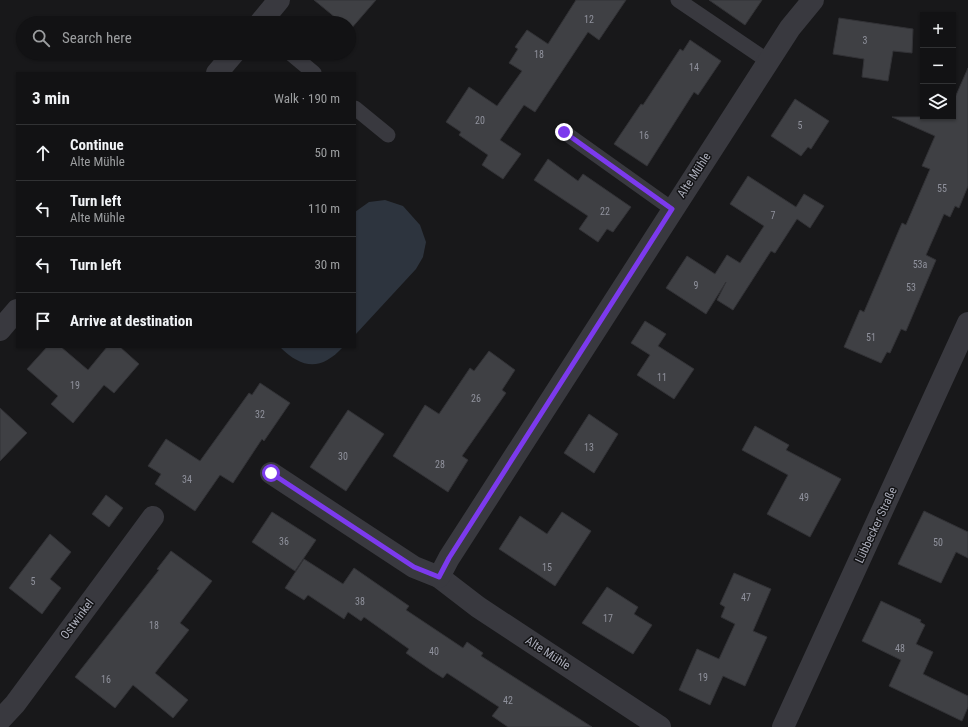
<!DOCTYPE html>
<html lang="en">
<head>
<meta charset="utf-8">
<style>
	:root { --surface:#121214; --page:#1f2022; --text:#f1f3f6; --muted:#9c9ea0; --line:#313234 }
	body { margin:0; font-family:"Roboto Condensed",sans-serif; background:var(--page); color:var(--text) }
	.controls { position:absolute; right:12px; top:12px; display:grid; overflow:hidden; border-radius:0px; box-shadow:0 1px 3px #0004 }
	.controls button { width:36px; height:36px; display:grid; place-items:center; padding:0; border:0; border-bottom:1px solid var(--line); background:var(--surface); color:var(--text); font:20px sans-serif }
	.stop { position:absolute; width:12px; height:12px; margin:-9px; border:3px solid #7c3aed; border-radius:50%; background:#fff }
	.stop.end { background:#7c3aed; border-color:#fff; box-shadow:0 1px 4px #0008 }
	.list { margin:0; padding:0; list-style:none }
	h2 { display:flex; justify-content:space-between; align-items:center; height:52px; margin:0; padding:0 16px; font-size:17px }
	h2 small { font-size:13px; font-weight:400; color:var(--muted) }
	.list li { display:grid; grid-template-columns:26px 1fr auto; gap:12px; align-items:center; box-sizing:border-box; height:56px; padding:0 16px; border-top:1px solid var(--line) }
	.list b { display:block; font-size:15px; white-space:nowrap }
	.list p { margin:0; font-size:13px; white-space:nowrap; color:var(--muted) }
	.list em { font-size:13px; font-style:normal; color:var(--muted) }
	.icon { flex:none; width:22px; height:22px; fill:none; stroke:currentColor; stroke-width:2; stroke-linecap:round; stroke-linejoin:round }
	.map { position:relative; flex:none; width:968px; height:727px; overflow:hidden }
	.search { position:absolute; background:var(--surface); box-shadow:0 1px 3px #0004; left:16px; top:16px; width:340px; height:44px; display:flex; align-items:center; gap:10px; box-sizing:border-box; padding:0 14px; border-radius:22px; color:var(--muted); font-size:15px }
	.panel { position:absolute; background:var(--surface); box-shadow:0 1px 3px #0004; left:16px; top:72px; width:340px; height:276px; border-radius:0px }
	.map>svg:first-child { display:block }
</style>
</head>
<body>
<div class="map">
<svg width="968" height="727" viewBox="0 0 968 727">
	<rect width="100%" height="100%" fill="#18181a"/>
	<!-- water -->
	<g fill="#2d343e">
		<path d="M385,200L403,206L420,225L426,242L423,257L416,269L355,335V212L369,202Z"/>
		<path d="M280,347H343C321,371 302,369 280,347Z"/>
	</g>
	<!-- building -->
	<g fill="#3f4044" stroke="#323236">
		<path d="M314,0H376L350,30L349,23H342Z"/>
		<path d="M576,0H626L599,40L588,32L535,112L524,105L500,140L521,154L503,179L482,165L488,155L459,135L461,132L446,122L469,87L497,106L522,71L509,63L518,49L515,47L527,30L548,44Z"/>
		<path d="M709,0H762L745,25Z"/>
		<path d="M839,18L913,29L912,53L893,51L888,81L862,77L864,59L833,54Z"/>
		<path d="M690,40L721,61L698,95L694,92L647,166L614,144L641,104L643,105L680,49L683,51Z"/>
		<path d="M968,68V186L959,208L955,206L950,217L944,214L926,255L936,260L906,331L901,329L890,353L887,352L881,363L844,347L860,310L864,312L902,223L906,225L930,169L922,166L935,136L892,117H953V102Z"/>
		<path d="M795,99L829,121L811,149L808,147L801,156L771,136Z"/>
		<path d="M548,159L578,181L583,174L631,207L613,232L607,229L598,242L579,229L588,216L534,180Z"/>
		<path d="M748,176L796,207L804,194L824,206L810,228L797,219L775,253L771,251L733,310L717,300L726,282L706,314L666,288L687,256L715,274L727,255L740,263L764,226L730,204Z"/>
		<path d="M645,321L666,334L658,346L694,369L674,399L637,375L650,355L631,343Z"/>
		<path d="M47,347H61L88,370L107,347H120L139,364L114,393L104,385L73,423L51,404L58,396L27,369Z"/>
		<path d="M489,351L515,370L502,390L506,393L462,456L468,460L448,492L393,456L425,405L439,414L470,368L474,371Z"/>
		<path d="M260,383L290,403L264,441L262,439L233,483L220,475L195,511L155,484L161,474L148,466L166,439L200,461L249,393L252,395Z"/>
		<path d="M0,408L27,433L0,461Z"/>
		<path d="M348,410L384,434L346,491L310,467Z"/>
		<path d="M589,414L618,434L594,473L564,453Z"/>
		<path d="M755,426L789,445L786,450L841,479L810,537L767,514L788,475L742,450Z"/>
		<path d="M106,495L123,508L109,527L92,514Z"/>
		<path d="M924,511L968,532V558L956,552L941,583L898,564Z"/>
		<path d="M272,512L316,540L295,571L252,542Z"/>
		<path d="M562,512L591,531L555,586L499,549L520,516L547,534Z"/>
		<path d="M50,534L71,552L50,579L61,588L42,614L9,588Z"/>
		<path d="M171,551L212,581L180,623L189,630L155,673L188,700L173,718L133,685L115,708L75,677L159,570L157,569Z"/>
		<path d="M304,559L343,584L354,568L409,606L406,610L463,648L467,642L483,653L481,656L592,727H508L492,716L499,707L447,673L443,678L432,671L406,653L409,649L364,617L361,621L348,612L344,619L308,595L304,600L285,588Z"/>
		<path d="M734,573L771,589L753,631L767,637L745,686L723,676L710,705L679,690L697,649L719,659L735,624L721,617L725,607L720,604Z"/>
		<path d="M607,587L638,607L634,614L652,625L633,654L582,623Z"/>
		<path d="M881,601L921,620L920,622L925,625L916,644L933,652L923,674L968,696V707L962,721L889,686L901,660L862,641Z"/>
	</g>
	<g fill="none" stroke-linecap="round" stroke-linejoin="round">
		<!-- service -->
		<g stroke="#39393f" stroke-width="15">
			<path d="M678,0L768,61"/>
			<path d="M290,53L314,73"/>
			<path d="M355,108L388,135"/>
			<path d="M564,132L672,209"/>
		</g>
		<!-- minor -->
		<g stroke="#39393f" stroke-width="22">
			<path d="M260,23L279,0"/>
			<path d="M217,73L234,53"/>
			<path d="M0,330L17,310"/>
			<path d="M271,473L414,567L439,577L478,607L660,727"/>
			<path d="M439,577L449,558L790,28L813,0"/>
			<path d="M0,720L15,704L153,517"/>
			<path d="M783,727L968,323"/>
		</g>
	</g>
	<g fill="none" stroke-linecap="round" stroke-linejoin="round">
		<!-- route -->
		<path stroke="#7c3aed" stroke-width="5" d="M271,473L414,567L439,577L449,558L672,209L564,132"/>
	</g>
	<g text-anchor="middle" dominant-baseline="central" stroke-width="3" stroke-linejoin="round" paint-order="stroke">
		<!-- number labels -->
		<g font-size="10" fill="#8f919c">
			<text x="589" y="19">12</text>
			<text x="865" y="40">3</text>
			<text x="539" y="54">18</text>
			<text x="694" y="67">14</text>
			<text x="480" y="120">20</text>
			<text x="800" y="125">5</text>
			<text x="644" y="135">16</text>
			<text x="942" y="188">55</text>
			<text x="605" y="211">22</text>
			<text x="773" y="215">7</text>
			<text x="920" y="264">53a</text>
			<text x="696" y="285">9</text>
			<text x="911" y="287">53</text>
			<text x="871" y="337">51</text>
			<text x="662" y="377">11</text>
			<text x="75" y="385">19</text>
			<text x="476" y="398">26</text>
			<text x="260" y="414">32</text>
			<text x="589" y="447">13</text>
			<text x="343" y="456">30</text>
			<text x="440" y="464">28</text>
			<text x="187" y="479">34</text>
			<text x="804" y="497">49</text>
			<text x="284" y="541">36</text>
			<text x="938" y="542">50</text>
			<text x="547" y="567">15</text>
			<text x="33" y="581">5</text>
			<text x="746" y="597">47</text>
			<text x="360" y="601">38</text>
			<text x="608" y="618">17</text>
			<text x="154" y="625">18</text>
			<text x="900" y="648">48</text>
			<text x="434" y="651">40</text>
			<text x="703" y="677">19</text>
			<text x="106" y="679">16</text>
			<text x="508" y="700">42</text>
		</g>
		<!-- street labels -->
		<g font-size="12" fill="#aaacb9" stroke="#131315">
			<text transform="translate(694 175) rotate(-57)">Alte Mühle</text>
			<text transform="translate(876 525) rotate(-65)">Lübbecker Straße</text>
			<text transform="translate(77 619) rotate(-53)">Ostwinkel</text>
			<text transform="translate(548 653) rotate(33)">Alte Mühle</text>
		</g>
	</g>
</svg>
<div class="controls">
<button>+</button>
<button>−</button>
<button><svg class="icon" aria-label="layers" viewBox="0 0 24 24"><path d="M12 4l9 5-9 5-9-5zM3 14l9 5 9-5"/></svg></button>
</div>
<div class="stop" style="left:271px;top:473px"></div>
<div class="stop end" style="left:564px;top:132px"></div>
<div class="search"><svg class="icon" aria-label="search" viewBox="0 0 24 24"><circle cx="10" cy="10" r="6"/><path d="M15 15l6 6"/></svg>Search here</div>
<section class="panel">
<h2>3 min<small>Walk · 190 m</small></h2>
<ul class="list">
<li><svg class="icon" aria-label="ahead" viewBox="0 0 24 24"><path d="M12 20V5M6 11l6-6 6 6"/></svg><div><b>Continue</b><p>Alte Mühle</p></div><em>50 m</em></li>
<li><svg class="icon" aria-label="left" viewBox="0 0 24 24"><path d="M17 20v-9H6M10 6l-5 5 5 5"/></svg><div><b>Turn left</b><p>Alte Mühle</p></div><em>110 m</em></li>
<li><svg class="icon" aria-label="left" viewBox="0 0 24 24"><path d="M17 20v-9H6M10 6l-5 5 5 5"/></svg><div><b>Turn left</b></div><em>30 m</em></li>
<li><svg class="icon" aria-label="arrive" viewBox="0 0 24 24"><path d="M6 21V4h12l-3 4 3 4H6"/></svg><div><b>Arrive at destination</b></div></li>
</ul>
</section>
</div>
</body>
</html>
